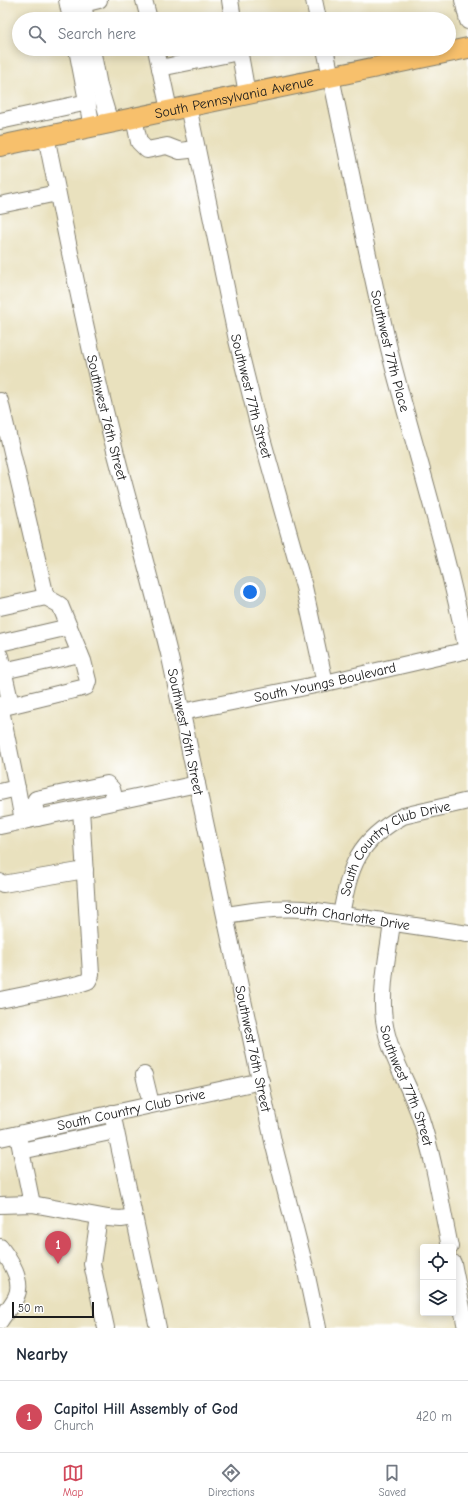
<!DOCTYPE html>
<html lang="en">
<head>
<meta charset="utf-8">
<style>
	:root { --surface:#fff; --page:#f2f2f3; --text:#1f2937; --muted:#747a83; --line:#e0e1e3; --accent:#d1495b }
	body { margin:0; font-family:"Comic Neue",sans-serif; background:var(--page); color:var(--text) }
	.controls { position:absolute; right:12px; bottom:12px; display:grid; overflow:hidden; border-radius:4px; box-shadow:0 2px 10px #0003 }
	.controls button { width:36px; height:36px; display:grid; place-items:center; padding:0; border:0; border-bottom:1px solid var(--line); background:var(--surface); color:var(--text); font:20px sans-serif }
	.scale { position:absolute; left:12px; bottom:10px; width:82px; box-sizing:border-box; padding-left:4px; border:2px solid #1c1c1c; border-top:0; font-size:11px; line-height:14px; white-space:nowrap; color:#1c1c1c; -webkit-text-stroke:3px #fff; paint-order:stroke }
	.you { position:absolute; left:250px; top:592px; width:14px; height:14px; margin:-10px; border:3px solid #fff; border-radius:50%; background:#1a73e8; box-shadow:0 0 0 6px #1a73e833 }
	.badge { display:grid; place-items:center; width:26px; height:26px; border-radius:50%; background:var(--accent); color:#fff; font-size:13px; font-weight:700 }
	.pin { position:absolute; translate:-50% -33px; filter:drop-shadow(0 1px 2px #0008) }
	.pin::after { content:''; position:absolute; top:21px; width:14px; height:12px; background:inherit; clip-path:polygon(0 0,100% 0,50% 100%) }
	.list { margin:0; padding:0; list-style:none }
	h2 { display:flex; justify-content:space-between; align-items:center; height:52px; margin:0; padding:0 16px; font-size:17px }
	h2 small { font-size:13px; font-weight:400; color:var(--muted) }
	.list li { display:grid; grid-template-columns:26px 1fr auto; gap:12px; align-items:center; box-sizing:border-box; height:72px; padding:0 16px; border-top:1px solid var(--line) }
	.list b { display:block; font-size:15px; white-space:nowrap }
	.list p { margin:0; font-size:13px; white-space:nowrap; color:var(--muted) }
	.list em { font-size:13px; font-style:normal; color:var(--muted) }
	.icon { flex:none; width:22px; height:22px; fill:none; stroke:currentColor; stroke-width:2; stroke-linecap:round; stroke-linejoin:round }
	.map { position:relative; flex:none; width:468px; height:1328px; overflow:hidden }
	.search { position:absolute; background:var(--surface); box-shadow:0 2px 10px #0003; left:12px; right:12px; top:12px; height:44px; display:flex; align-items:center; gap:10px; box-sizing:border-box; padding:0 14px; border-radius:22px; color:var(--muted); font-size:15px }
	.sheet { height:124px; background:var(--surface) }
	nav { display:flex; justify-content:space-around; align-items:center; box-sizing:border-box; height:56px; border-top:1px solid var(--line); background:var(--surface); font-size:11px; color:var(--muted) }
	nav a { display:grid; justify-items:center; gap:2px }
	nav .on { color:var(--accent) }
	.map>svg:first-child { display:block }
</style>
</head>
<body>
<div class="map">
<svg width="468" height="1328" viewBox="0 0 468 1328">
	<rect width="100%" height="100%" fill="#fff"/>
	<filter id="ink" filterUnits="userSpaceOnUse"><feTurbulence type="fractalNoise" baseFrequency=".025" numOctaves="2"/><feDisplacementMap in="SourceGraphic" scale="8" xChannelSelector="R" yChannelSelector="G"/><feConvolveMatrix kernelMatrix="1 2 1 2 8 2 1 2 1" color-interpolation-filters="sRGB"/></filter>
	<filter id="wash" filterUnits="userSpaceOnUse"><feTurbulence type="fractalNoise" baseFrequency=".012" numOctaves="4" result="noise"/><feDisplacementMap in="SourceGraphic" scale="16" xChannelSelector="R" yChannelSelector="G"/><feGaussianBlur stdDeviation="0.9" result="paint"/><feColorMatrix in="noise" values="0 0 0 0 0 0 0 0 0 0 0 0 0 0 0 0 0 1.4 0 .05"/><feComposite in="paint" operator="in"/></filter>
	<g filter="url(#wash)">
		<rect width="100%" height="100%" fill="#e9e1be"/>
	</g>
	<g filter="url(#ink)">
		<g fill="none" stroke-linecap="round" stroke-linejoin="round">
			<defs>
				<g id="minor">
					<path d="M67,0L71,19"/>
					<path d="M82,0L86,19"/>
					<path d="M144,0L149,19"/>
					<path d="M230,0L233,19"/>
					<path d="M314,0L318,19"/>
					<path d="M463,0L468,21"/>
					<path d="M83,4L99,0"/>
					<path d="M77,49L92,127"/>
					<path d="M92,49L99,86L110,123"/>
					<path d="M156,49L169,110"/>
					<path d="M239,49L247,94"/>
					<path id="s1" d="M325,49C348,154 367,260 393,365C418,460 448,554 467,651"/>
					<path d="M160,68L239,52"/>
					<path id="s2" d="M188,106L237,340L258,424L304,587L325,683"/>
					<path d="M134,118L139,142L147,150L167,146L180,151L197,149"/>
					<path d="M0,121L88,102"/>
					<path id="s3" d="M46,136C66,232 84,328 108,423C128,503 152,582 171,662L274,1146L305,1267L318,1328"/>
					<path d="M0,205L57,193"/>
					<path d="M0,401L46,597L0,607"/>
					<path d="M0,643L69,627"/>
					<path d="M0,656L11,705"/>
					<path d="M3,671L80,654"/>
					<path d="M0,705L17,788"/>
					<path d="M0,708L86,687L88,681L83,661L60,605L46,597"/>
					<path id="s4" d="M182,712L325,683L468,650"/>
					<path d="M0,792L17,788L23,821"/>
					<path d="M37,818L34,803L36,799L107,784L112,789L115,801"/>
					<path d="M0,826L197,784"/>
					<path d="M0,882L3,884L85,870"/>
					<path id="s5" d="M226,915C251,911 277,907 303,909L468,934"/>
					<path id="s6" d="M341,915C350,866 357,841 403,816L468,801"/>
					<path id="s7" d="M392,923C388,955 380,988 384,1020C389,1055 409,1084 420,1116C434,1158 441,1204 450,1247"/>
					<path d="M0,1000L79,984L88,981L91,975L81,809"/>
					<path d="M144,1075L151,1104"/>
					<path d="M112,1113L158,1328"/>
					<path id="s8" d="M0,1138L261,1081"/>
					<path d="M19,1141L32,1204"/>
					<path d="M21,1151L115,1131"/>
					<path d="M0,1205L32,1204L108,1218L121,1219L134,1217"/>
					<path d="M99,1217L92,1264L106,1328"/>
					<path d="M0,1247C10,1260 24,1281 16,1297C12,1305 5,1313 0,1321"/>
					<path d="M453,1263L466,1328"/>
				</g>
				<g id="major">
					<path id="s9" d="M0,146L468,48"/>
				</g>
			</defs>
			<!-- minor casing -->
			<use href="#minor" stroke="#827e6d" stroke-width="18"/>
			<!-- major casing -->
			<use href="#major" stroke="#827e6d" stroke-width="22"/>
			<!-- minor -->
			<use href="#minor" stroke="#fff" stroke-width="16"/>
			<!-- major -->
			<use href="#major" stroke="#f7c06c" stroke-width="20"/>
		</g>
	</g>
	<g text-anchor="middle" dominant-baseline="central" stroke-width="4" stroke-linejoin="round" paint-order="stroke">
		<!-- street labels -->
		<g font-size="14" fill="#1c1c1c" stroke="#fff">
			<text stroke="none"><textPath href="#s9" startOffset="239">South Pennsylvania Avenue</textPath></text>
			<text stroke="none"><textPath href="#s1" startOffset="309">Southwest 77th Place</textPath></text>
			<text stroke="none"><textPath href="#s2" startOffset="297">Southwest 77th Street</textPath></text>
			<text stroke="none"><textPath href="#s3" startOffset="288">Southwest 76th Street</textPath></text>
			<text stroke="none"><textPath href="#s4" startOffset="146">South Youngs Boulevard</textPath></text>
			<text stroke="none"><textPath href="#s3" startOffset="612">Southwest 76th Street</textPath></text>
			<text stroke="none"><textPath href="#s6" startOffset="95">South Country Club Drive</textPath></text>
			<text stroke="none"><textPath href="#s5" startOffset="122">South Charlotte Drive</textPath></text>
			<text stroke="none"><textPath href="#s3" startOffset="936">Southwest 76th Street</textPath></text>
			<text stroke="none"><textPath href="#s7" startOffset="167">Southwest 77th Street</textPath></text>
			<text stroke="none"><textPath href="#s8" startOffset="134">South Country Club Drive</textPath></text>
		</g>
	</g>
</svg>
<div class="controls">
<button><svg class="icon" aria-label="locate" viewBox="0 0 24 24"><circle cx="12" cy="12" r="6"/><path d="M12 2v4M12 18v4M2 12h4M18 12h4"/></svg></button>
<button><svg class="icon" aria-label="layers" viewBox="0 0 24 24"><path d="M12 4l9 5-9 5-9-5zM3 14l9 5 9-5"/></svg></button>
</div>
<div class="scale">50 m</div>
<div class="you"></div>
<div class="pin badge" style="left:58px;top:1264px">1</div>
<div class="search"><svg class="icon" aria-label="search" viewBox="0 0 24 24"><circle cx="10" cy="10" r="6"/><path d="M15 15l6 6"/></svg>Search here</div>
</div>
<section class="sheet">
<h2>Nearby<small></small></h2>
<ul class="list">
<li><span class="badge">1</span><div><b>Capitol Hill Assembly of God</b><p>Church</p></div><em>420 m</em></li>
</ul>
</section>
<nav>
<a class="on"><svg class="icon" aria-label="map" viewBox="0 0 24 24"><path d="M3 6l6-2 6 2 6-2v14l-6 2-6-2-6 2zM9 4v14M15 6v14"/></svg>Map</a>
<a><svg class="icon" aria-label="directions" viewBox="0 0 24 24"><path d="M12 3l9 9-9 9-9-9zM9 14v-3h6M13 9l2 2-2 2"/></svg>Directions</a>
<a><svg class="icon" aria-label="saved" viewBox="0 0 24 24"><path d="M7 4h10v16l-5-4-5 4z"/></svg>Saved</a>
</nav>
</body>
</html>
